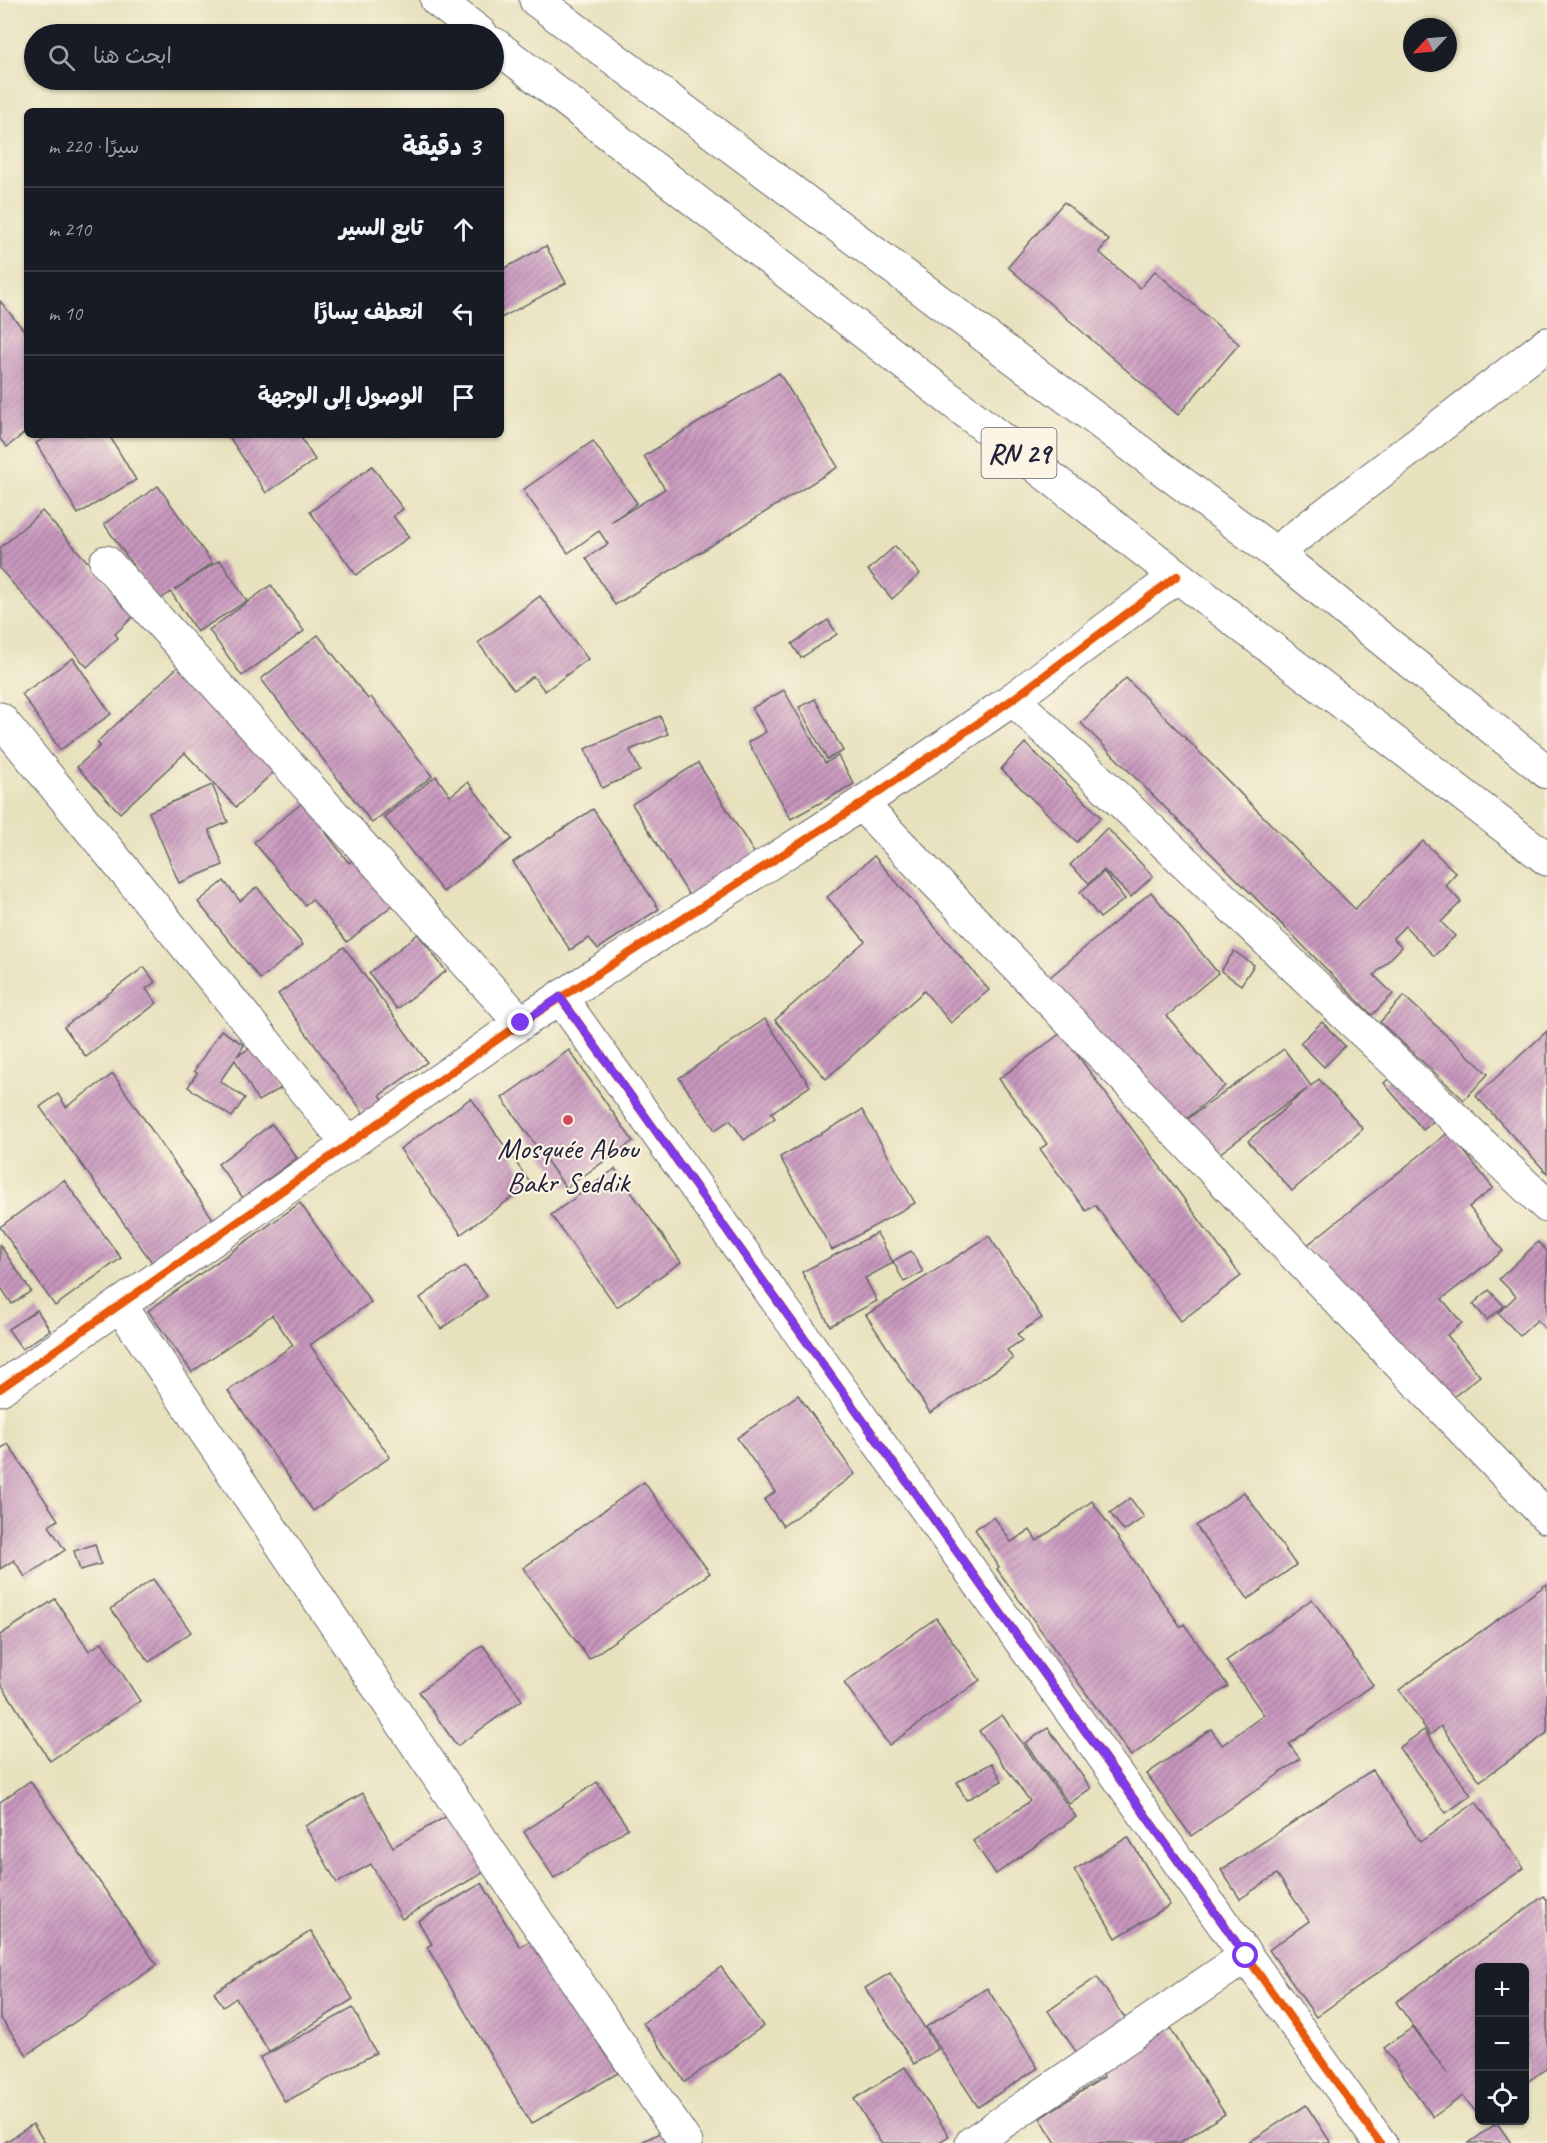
<!DOCTYPE html>
<html lang="ar">
<head>
<meta charset="utf-8">
<style>
	:root { --surface:#171b24; --page:#20242c; --text:#f1f3f6; --muted:#9ea1a6; --line:#363941 }
	body { margin:0; font-family:Caveat,"Playpen Sans Arabic",sans-serif; background:var(--page); color:var(--text); direction:rtl }
	.controls { position:absolute; right:18px; bottom:18px; display:grid; overflow:hidden; border-radius:9px; box-shadow:0 2px 4px #0004 }
	.controls button { width:54px; height:54px; display:grid; place-items:center; padding:0; border:0; border-bottom:2px solid var(--line); background:var(--surface); color:var(--text); font:30px sans-serif }
	.compass { position:absolute; left:1403px; top:18px; width:54px; height:54px; border-radius:50%; background:var(--surface); box-shadow:0 2px 4px #0004; rotate:244deg }
	.stop { position:absolute; width:18px; height:18px; margin:-14px; border:4px solid #7c3aed; border-radius:50%; background:#fff }
	.stop.end { background:#7c3aed; border-color:#fff; box-shadow:0 2px 6px #0008 }
	.list { margin:0; padding:0; list-style:none }
	h2 { display:flex; justify-content:space-between; align-items:center; height:78px; margin:0; padding:0 24px; font-size:26px }
	h2 small { font-size:20px; font-weight:400; color:var(--muted) }
	.list li { display:grid; grid-template-columns:39px 1fr auto; gap:18px; align-items:center; box-sizing:border-box; height:84px; padding:0 24px; border-top:2px solid var(--line) }
	.list b { display:block; font-size:22px; white-space:nowrap }
	.list em { font-size:20px; font-style:normal; color:var(--muted) }
	.icon { flex:none; width:33px; height:33px; fill:none; stroke:currentColor; stroke-width:2; stroke-linecap:round; stroke-linejoin:round }
	.map { position:relative; flex:none; width:1547px; height:2143px; overflow:hidden; direction:ltr }
	.search { position:absolute; background:var(--surface); box-shadow:0 2px 4px #0004; left:24px; top:24px; width:480px; height:66px; display:flex; align-items:center; gap:15px; box-sizing:border-box; padding:0 21px; border-radius:33px; color:var(--muted); font-size:22px }
	.panel { position:absolute; background:var(--surface); box-shadow:0 2px 4px #0004; left:24px; top:108px; width:480px; height:330px; border-radius:9px; direction:rtl }
	.map>svg:first-child { display:block }
</style>
</head>
<body>
<div class="map">
<svg width="1547" height="2143" viewBox="0 0 1547 2143">
	<defs>
		<pattern id="building-hatch" width="6" height="6" patternUnits="userSpaceOnUse" patternTransform="scale(1.5)"><rect width="6" height="6" fill="#c796bd"/><path d="M-1 1l2-2M0 6l6-6M5 7l2-2" fill="none" stroke="#a17a9b"/></pattern>
	</defs>
	<rect width="100%" height="100%" fill="#fcf5e5"/>
	<filter id="ink" filterUnits="userSpaceOnUse"><feTurbulence type="fractalNoise" baseFrequency=".0167" numOctaves="2"/><feDisplacementMap in="SourceGraphic" scale="12" xChannelSelector="R" yChannelSelector="G"/><feConvolveMatrix kernelMatrix="1 2 1 2 8 2 1 2 1" color-interpolation-filters="sRGB"/></filter>
	<filter id="wash" filterUnits="userSpaceOnUse"><feTurbulence type="fractalNoise" baseFrequency=".008" numOctaves="4" result="noise"/><feDisplacementMap in="SourceGraphic" scale="24" xChannelSelector="R" yChannelSelector="G"/><feGaussianBlur stdDeviation="1.35" result="paint"/><feColorMatrix in="noise" values="0 0 0 0 0 0 0 0 0 0 0 0 0 0 0 0 0 1.4 0 .05"/><feComposite in="paint" operator="in"/></filter>
	<g filter="url(#wash)">
		<rect width="100%" height="100%" fill="#e7e1bd"/>
		<g id="blocks">
			<!-- building -->
			<g fill="url(#building-hatch)">
				<path d="M1064,202L1109,240L1099,252L1140,288L1155,271L1239,344L1178,415L1008,267Z"/>
				<path d="M546,246L566,283L501,318V270Z"/>
				<path d="M0,301L27,334V431L7,447L0,439Z"/>
				<path d="M779,373L838,467L615,605L586,558L608,544L599,531L568,553L523,490L593,441L637,503L611,522L665,489L644,456Z"/>
				<path d="M50,435H109L136,480L78,514L36,443Z"/>
				<path d="M228,435H302L300,436L315,460L266,493Z"/>
				<path d="M372,466L403,509L393,516L409,537L356,575L310,512Z"/>
				<path d="M158,486L212,563L174,590L220,560L247,601L197,632L171,592L158,601L104,524Z"/>
				<path d="M42,511L135,615L115,634L118,638L87,667L0,569V548Z"/>
				<path d="M895,546L920,574L892,599L868,570Z"/>
				<path d="M271,585L304,631L242,676L209,630Z"/>
				<path d="M540,596L588,659L545,691L533,676L514,690L478,643Z"/>
				<path d="M828,620L837,634L801,658L792,644Z"/>
				<path d="M318,635L368,699L371,697L432,776L372,823L261,679Z"/>
				<path d="M73,658L111,714L60,750L22,694Z"/>
				<path d="M184,661L279,767L236,807L185,753L120,813L77,767L100,746L97,742Z"/>
				<path d="M1126,678L1355,909L1423,841L1456,873L1445,885L1461,902L1441,922L1455,936L1434,956L1405,926L1393,938L1402,947L1374,975L1393,994L1372,1015L1081,723Z"/>
				<path d="M784,690L825,763L838,756L854,784L791,819L748,742L766,732L752,708Z"/>
				<path d="M815,699L843,751L827,759L799,707Z"/>
				<path d="M660,716L668,734L630,750L640,771L602,788L585,749Z"/>
				<path d="M1025,743L1101,817L1077,842L1001,769Z"/>
				<path d="M698,763L758,859L692,900L632,804Z"/>
				<path d="M436,776L450,796L468,782L512,839L443,892L384,817Z"/>
				<path d="M212,785L228,822L209,830L223,865L179,883L149,812Z"/>
				<path d="M317,791L341,820L326,833L349,863L368,848L395,903L347,942L312,899L305,905L254,842Z"/>
				<path d="M593,809L659,909L598,949L589,938L570,950L513,862Z"/>
				<path d="M1107,828L1153,876L1131,897L1104,870L1089,883L1070,865Z"/>
				<path d="M874,856L989,990L951,1023L924,991L826,1079L775,1020L865,941L827,897Z"/>
				<path d="M1104,872L1125,899L1100,918L1080,892Z"/>
				<path d="M224,881L240,901L257,887L303,945L260,979L198,902Z"/>
				<path d="M1151,892L1218,973L1167,1016L1225,1086L1177,1127L1050,977Z"/>
				<path d="M418,934L446,971L397,1009L369,973Z"/>
				<path d="M344,947L427,1062L380,1095L386,1104L367,1118L278,994Z"/>
				<path d="M1234,951L1254,965L1241,985L1221,971Z"/>
				<path d="M144,967L155,982L146,989L157,1003L86,1057L64,1027Z"/>
				<path d="M1404,996L1488,1074L1464,1100L1380,1022Z"/>
				<path d="M765,1019L810,1086L771,1113L775,1118L744,1140L730,1120L715,1130L679,1078Z"/>
				<path d="M1322,1022L1345,1046L1324,1067L1300,1043Z"/>
				<path d="M221,1030L244,1045L238,1055L260,1043L285,1086L258,1101L235,1060L220,1081L245,1098L232,1117L188,1087L197,1073L194,1071Z"/>
				<path d="M1547,1031V1173L1476,1096Z"/>
				<path d="M1061,1033L1241,1276L1181,1321L1095,1205L1086,1211L1040,1149L1047,1144L999,1079Z"/>
				<path d="M1284,1049L1311,1086L1319,1079L1363,1129L1292,1191L1248,1141L1307,1089L1208,1162L1181,1124Z"/>
				<path d="M569,1050L633,1141L566,1188L502,1098Z"/>
				<path d="M1402,1067L1442,1114L1423,1130L1384,1083Z"/>
				<path d="M113,1074L220,1229L159,1272L40,1107L58,1094L66,1107Z"/>
				<path d="M471,1098L531,1184L461,1234L400,1149Z"/>
				<path d="M862,1110L915,1203L832,1250L780,1157Z"/>
				<path d="M272,1124L297,1158L243,1198L218,1164Z"/>
				<path d="M1449,1132L1493,1188L1469,1207L1503,1251L1442,1299L1462,1323L1447,1335L1480,1376L1447,1402L1306,1246Z"/>
				<path d="M615,1169L681,1262L617,1307L551,1215Z"/>
				<path d="M64,1180L121,1258L55,1306L0,1227Z"/>
				<path d="M300,1203L371,1302L310,1345L390,1457L313,1511L228,1391L293,1345L272,1315L192,1372L148,1311Z"/>
				<path d="M877,1233L893,1263L865,1278L877,1301L830,1326L802,1272Z"/>
				<path d="M989,1236L1042,1318L1017,1334L1022,1340L1007,1350L1013,1359L930,1413L866,1315Z"/>
				<path d="M1538,1242L1547,1251V1331L1537,1320L1520,1336L1498,1313L1516,1296L1499,1279Z"/>
				<path d="M0,1245L31,1291L12,1304L0,1286Z"/>
				<path d="M911,1251L923,1272L904,1282L893,1261Z"/>
				<path d="M465,1266L487,1296L441,1329L420,1298Z"/>
				<path d="M1489,1290L1504,1306L1487,1320L1473,1304Z"/>
				<path d="M37,1310L50,1330L22,1349L8,1329Z"/>
				<path d="M798,1395L855,1474L783,1526L764,1500L775,1492L737,1438Z"/>
				<path d="M8,1444L58,1520L49,1526L65,1550L25,1577L14,1560L0,1569V1449Z"/>
				<path d="M644,1482L710,1573L589,1659L523,1568Z"/>
				<path d="M1244,1492L1296,1565L1248,1599L1196,1526Z"/>
				<path d="M1130,1498L1144,1517L1124,1531L1110,1513Z"/>
				<path d="M1092,1501L1181,1627L1184,1624L1228,1686L1131,1756L997,1569L999,1567L975,1529L994,1517L1011,1542L1030,1530L1037,1541Z"/>
				<path d="M95,1544L101,1564L80,1570L74,1551Z"/>
				<path d="M153,1579L191,1632L149,1662L111,1609Z"/>
				<path d="M1547,1584V1733L1480,1781L1441,1726L1430,1735L1399,1690Z"/>
				<path d="M55,1599L89,1651L102,1642L140,1701L50,1761L0,1682V1635Z"/>
				<path d="M1312,1599L1373,1685L1289,1744L1300,1759L1191,1836L1147,1774L1211,1729L1222,1745L1264,1715L1226,1661Z"/>
				<path d="M936,1618L980,1680L889,1745L844,1683Z"/>
				<path d="M483,1645L522,1700L457,1746L419,1692Z"/>
				<path d="M1002,1715L1076,1817L996,1874L973,1841L1030,1801L979,1731Z"/>
				<path d="M1048,1728L1091,1788L1069,1804L1025,1743Z"/>
				<path d="M1424,1730L1471,1795L1446,1813L1399,1748Z"/>
				<path d="M992,1763L1002,1781L966,1800L957,1782Z"/>
				<path d="M1372,1770L1420,1842L1476,1802L1524,1868L1316,2017L1269,1950L1309,1921L1277,1874L1240,1899L1221,1870Z"/>
				<path d="M30,1781L157,1965L27,2055L0,2017V1802Z"/>
				<path d="M597,1782L628,1828L554,1878L524,1832Z"/>
				<path d="M363,1793L393,1847L459,1809L493,1867L402,1919L371,1864L337,1883L305,1826Z"/>
				<path d="M1128,1837L1170,1905L1116,1938L1074,1870Z"/>
				<path d="M482,1883L520,1947L538,1936L618,2073L531,2124L427,1947L432,1944L418,1921Z"/>
				<path d="M1544,1896L1547,1900V2068L1524,2084V1968H1480L1479,2116L1463,2096L1433,2117L1384,2048L1413,2027L1447,2073L1396,2002Z"/>
				<path d="M311,1931L353,1999L269,2052L236,1998L223,2007L214,1992Z"/>
				<path d="M721,1967L763,2026L685,2082L643,2023Z"/>
				<path d="M890,1973L938,2049L914,2064L865,1988Z"/>
				<path d="M1097,1977L1142,2043L1093,2076L1048,2011Z"/>
				<path d="M987,1988L1038,2068L978,2107L926,2027Z"/>
				<path d="M353,2008L376,2053L285,2102L260,2058Z"/>
				<path d="M1170,2028L1225,2114L1179,2143H1056L1040,2118L1104,2077L1101,2072Z"/>
				<path d="M905,2067L949,2136L938,2143H881L854,2099Z"/>
				<path d="M1306,2105L1331,2143H1248Z"/>
				<path d="M1497,2123L1511,2143H1469Z"/>
				<path d="M33,2124L45,2143H4Z"/>
				<path d="M667,2129L674,2143H640Z"/>
			</g>
		</g>
	</g>
	<g filter="url(#ink)">
		<use href="#blocks" fill-opacity="0" stroke="#676568" stroke-width="1.5"/>
		<g fill="none" stroke-linecap="round" stroke-linejoin="round">
			<defs>
				<g id="minor">
					<path d="M1275,553L1547,344"/>
					<path d="M106,562L521,1023"/>
					<path d="M1013,699L1547,1206"/>
					<path d="M0,719L348,1143"/>
					<path d="M861,804L1547,1517"/>
					<path d="M560,997L1380,2143"/>
					<path d="M120,1305L686,2143"/>
					<path d="M0,1389L521,1023L861,804L1013,699L1177,576"/>
					<path d="M972,2143L1246,1956"/>
				</g>
				<g id="highway">
					<path d="M437,0L481,34"/>
					<path d="M536,0L1275,553L1547,772"/>
					<path d="M494,44L1177,576L1547,859"/>
				</g>
			</defs>
			<!-- minor casing -->
			<use href="#minor" stroke="#676568" stroke-width="35"/>
			<!-- highway casing -->
			<use href="#highway" stroke="#676568" stroke-width="35"/>
			<!-- minor -->
			<use href="#minor" stroke="#fff" stroke-width="33"/>
			<!-- highway -->
			<use href="#highway" stroke="#fff" stroke-width="33"/>
			<defs>
				<g id="cycleway">
					<path d="M560,997L1380,2143"/>
					<path d="M0,1389L521,1023L861,804L1013,699L1177,576"/>
				</g>
			</defs>
			<!-- cycleway casing -->
			<use href="#cycleway" stroke="#fcf5e5" stroke-width="11"/>
			<!-- cycleway -->
			<use href="#cycleway" stroke="#e8590c" stroke-width="8"/>
		</g>
	</g>
	<g fill="none" stroke-linecap="round" stroke-linejoin="round" filter="url(#ink)">
		<!-- route -->
		<path stroke="#7c3aed" stroke-width="8" d="M521,1023L560,997L1246,1956"/>
	</g>
	<!-- markers -->
	<circle fill="#d1495b" stroke="#fcf5e5" stroke-width="2" cx="568" cy="1120" r="6"/>
	<g text-anchor="middle" dominant-baseline="central" stroke-width="4.5" stroke-linejoin="round" paint-order="stroke">
		<!-- shield labels -->
		<rect fill="#fcf5e5" stroke="#63616e" stroke-width="1.5" x="981.5" y="428" width="75" height="50" rx="4.5"/>
		<g font-size="28" font-weight="bold" fill="#22223b">
			<text x="1019" y="453">RN 29</text>
		</g>
		<!-- poi labels -->
		<g font-size="30" fill="#22223b" stroke="#fcf5e5">
			<text x="568" y="1148">Mosquée Abou<tspan x="568" dy="34">Bakr Seddik</tspan></text>
		</g>
	</g>
</svg>
<div class="controls">
<button>+</button>
<button>−</button>
<button><svg class="icon" aria-label="locate" viewBox="0 0 24 24"><circle cx="12" cy="12" r="6"/><path d="M12 2v4M12 18v4M2 12h4M18 12h4"/></svg></button>
</div>
<svg class="compass" viewBox="-18 -18 36 36"><path d="M0-13l5 13h-10z" fill="#e53935"/><path d="M0 13l5-13h-10z" fill="#9ea1a6"/></svg>
<div class="stop" style="left:1246px;top:1956px"></div>
<div class="stop end" style="left:521px;top:1023px"></div>
<div class="search"><svg class="icon" aria-label="search" viewBox="0 0 24 24"><circle cx="10" cy="10" r="6"/><path d="M15 15l6 6"/></svg>ابحث هنا</div>
<section class="panel">
<h2>3 دقيقة<small>سيرًا · 220 m</small></h2>
<ul class="list">
<li><svg class="icon" aria-label="ahead" viewBox="0 0 24 24"><path d="M12 20V5M6 11l6-6 6 6"/></svg><div><b>تابع السير</b></div><em>210 m</em></li>
<li><svg class="icon" aria-label="left" viewBox="0 0 24 24"><path d="M17 20v-9H6M10 6l-5 5 5 5"/></svg><div><b>انعطف يسارًا</b></div><em>10 m</em></li>
<li><svg class="icon" aria-label="arrive" viewBox="0 0 24 24"><path d="M6 21V4h12l-3 4 3 4H6"/></svg><div><b>الوصول إلى الوجهة</b></div></li>
</ul>
</section>
</div>
</body>
</html>
